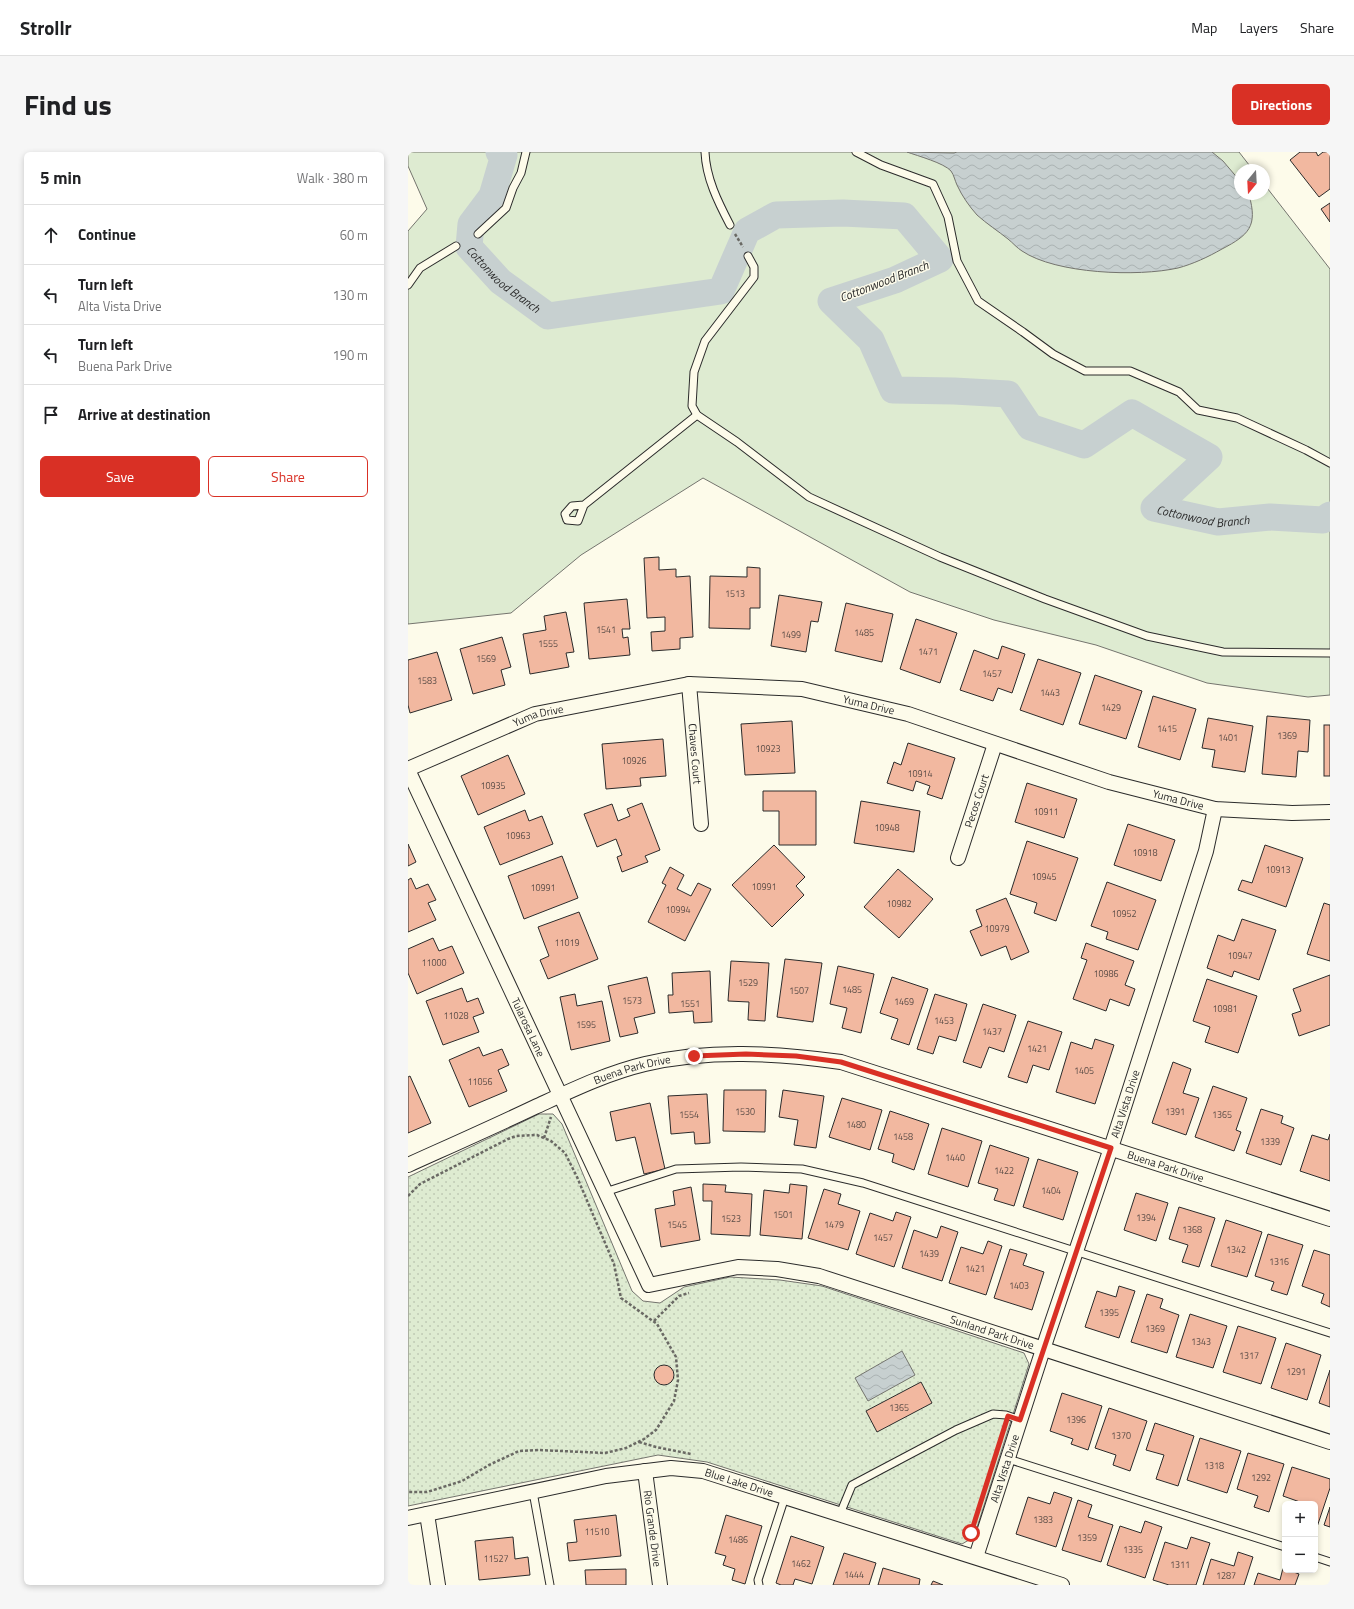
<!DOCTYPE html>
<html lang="en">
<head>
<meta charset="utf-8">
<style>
	:root { --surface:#fff; --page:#f6f6f6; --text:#202124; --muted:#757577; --line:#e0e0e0; --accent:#d93025 }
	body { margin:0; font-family:"Titillium Web",sans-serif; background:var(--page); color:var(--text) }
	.controls { position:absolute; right:12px; bottom:12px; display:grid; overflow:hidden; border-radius:6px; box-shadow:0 2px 6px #0003 }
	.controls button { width:36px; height:36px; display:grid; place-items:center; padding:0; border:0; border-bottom:1px solid var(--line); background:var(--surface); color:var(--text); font:20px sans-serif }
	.compass { position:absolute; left:826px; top:12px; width:36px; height:36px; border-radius:50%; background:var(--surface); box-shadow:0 2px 6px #0003; rotate:198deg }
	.stop { position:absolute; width:12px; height:12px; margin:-9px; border:3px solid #d93025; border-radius:50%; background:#fff }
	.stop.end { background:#d93025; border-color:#fff; box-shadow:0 1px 4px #0008 }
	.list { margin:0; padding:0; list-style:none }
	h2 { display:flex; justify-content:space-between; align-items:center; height:52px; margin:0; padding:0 16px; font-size:17px }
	h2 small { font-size:13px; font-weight:400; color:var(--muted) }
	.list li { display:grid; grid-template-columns:26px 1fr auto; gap:12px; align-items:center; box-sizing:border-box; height:60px; padding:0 16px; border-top:1px solid var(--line) }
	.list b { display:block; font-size:15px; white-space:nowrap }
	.list p { margin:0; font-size:13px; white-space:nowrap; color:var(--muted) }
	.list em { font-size:13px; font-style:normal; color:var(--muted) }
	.actions { display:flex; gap:8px; padding:12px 16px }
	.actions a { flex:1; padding:9px 0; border:1px solid var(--accent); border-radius:6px; text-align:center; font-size:14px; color:var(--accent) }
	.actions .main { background:var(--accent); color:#fff }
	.icon { flex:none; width:22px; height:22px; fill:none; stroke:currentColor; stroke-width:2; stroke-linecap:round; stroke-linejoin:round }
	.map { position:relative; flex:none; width:922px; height:1433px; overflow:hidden; border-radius:6px }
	header { display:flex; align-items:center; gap:24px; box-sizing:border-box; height:56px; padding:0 20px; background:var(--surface); border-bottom:1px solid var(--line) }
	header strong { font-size:19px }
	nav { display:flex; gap:22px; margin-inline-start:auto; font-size:14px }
	.intro { display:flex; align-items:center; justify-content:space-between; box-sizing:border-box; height:96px; padding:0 24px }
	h1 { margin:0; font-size:28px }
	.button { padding:10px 18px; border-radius:6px; background:var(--accent); color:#fff; font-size:14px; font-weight:700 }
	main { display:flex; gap:24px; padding:0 24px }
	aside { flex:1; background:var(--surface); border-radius:6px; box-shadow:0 2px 6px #0003 }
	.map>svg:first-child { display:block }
</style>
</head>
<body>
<header>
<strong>Strollr</strong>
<nav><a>Map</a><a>Layers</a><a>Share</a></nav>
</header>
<div class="intro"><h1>Find us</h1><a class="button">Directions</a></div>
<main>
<aside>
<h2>5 min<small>Walk · 380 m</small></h2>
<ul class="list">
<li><svg class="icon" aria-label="ahead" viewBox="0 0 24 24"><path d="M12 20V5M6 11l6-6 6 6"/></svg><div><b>Continue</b></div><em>60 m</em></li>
<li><svg class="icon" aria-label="left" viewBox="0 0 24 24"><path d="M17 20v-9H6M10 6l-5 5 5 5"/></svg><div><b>Turn left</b><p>Alta Vista Drive</p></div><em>130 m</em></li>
<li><svg class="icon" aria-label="left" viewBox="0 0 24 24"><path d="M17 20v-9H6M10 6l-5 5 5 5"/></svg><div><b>Turn left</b><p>Buena Park Drive</p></div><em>190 m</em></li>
<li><svg class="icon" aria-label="arrive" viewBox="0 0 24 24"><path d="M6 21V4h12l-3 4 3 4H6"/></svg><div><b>Arrive at destination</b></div></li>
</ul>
<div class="actions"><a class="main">Save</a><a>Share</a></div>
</aside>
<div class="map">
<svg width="922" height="1433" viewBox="0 0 922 1433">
	<defs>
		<pattern id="park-dots" width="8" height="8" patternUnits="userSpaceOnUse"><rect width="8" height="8" fill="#deebd1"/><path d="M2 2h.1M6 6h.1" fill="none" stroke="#bfcab4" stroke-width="1.8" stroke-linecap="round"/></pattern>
		<pattern id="water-waves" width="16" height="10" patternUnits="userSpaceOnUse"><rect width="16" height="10" fill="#c7d0d0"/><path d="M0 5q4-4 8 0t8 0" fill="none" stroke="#abb3b3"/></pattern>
	</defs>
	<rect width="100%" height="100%" fill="#fdfbea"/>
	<!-- green -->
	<path fill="#deebd1" stroke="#74746e" d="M0,0H831L845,18H832V42H856V32L922,117V543L900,545L799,531L688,493L586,468L502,440L295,326L173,403L103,461L0,472V79L19,57L0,14Z"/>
	<!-- park -->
	<path fill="url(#park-dots)" stroke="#74746e" d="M131,962H145L154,972L224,1139L235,1149L252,1151L276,1135L322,1125L372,1128L414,1134L616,1201L621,1212L566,1385L554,1392L299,1310L250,1303L0,1354V1025Z"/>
	<!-- water -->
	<g fill="url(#water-waves)" stroke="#74746e">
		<path d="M499,0L546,1L549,0H804L815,9L832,29V42L841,43C850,74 841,83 814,97C800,105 785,112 770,116C730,125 648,122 614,99C609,96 605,91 600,87C590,79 579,72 569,63C561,54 554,44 549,33C547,29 546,23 543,19C536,11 510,4 499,0Z"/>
		<path d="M494,1199L507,1223L460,1249L447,1226Z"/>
	</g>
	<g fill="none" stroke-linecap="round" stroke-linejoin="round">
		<!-- river -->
		<path stroke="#c7d0d0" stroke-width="27" id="s1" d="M91,0L96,3L84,44L63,72L61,95L92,129L140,164L313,139L339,79L368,63L435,61L496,64L532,107L487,128L423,149L463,188L485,238L546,239L600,242L622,275L676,293L724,261L801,305L746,356L810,370L862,365L915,368L922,363"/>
	</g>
	<!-- building -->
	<g fill="#f2b8a0" stroke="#2b2b2b">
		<path d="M892,0H908L910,4L915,0H922V37L911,45L882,8Z"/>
		<path d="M922,51V70L913,57Z"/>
		<path d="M251,405V418L268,417V425L282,424L285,485L272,486V497L244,499L243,480L257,479V465L239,466L236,406Z"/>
		<path d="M339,415L352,416V456H342V477L301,476L302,424L339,425Z"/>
		<path d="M371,443L414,450L410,470L403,469L398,500L363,494Z"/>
		<path d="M219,447L222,477H214L215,486L220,485L222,503L181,507L176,451Z"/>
		<path d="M438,451L485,462L474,510L427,499Z"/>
		<path d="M158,460L166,500L158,501L161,515L122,522L115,482L138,478L136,464Z"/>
		<path d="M508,467L549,481L532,531L492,517Z"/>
		<path d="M94,485L103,515L93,518L97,533L65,542L52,497Z"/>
		<path d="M594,494L617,502L604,541L590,536L585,549L552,538L566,498L590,507Z"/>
		<path d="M29,500L44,548L2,561L0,553V508Z"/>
		<path d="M630,507L673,521L655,573L612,558Z"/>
		<path d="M687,523L734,539L718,587L671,572Z"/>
		<path d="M745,544L788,557L772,608L730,595Z"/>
		<path d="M859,564L902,568L900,600L890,599L888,625L854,622Z"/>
		<path d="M800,566L845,574L837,620L804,615L807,598L794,596Z"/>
		<path d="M384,569L387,621L337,623L333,572Z"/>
		<rect x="916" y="573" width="6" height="51"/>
		<path d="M255,587L258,624L232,626L233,634L198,637L194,592Z"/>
		<path d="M500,591L547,606L534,647L519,642L522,634L508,629L505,639L479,631L486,610L493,613Z"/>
		<path d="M100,603L117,642L70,663L53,624Z"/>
		<path d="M619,631L669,647L656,686L607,670Z"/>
		<path d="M355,639H408V693H371V659H355Z"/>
		<path d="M453,649L512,659L506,700L446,691Z"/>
		<path d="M234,651L252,698L237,704L240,710L214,720L209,705L214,703L208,687L189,695L176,662L204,652L210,669L222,664L219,657Z"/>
		<path d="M117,658L121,669L134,664L145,692L92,713L76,675Z"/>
		<path d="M720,672L767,688L753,729L706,713Z"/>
		<path d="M619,689L670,706L648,769L626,761L629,751L602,742Z"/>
		<path d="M0,692L8,710L0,714Z"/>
		<path d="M366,693L397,725L388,734L396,743L364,775L324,733Z"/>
		<path d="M857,693L895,706L878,755L830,738L834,728L844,731Z"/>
		<path d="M154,704L170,746L116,767L100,724Z"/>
		<path d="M262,715L276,723L269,737L283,744L290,731L303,737L277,789L240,770L258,733L254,731Z"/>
		<path d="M490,717L525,747L491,786L456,755Z"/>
		<path d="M3,726L8,737L20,732L28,748L20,751L28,768L0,780V728Z"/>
		<path d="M699,730L748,748L730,798L698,787L700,780L683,774Z"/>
		<path d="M598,746L621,800L603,808L598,794L573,804L562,779L574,774L568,758Z"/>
		<path d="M916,751L922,753V809L899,802Z"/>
		<path d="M171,760L190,807L140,827L132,808L141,804L130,775Z"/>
		<path d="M834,767L868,778L851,828L826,819L824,825L799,816L810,783L826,789Z"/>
		<path d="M25,786L31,799L44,794L56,821L9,842L0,821V797Z"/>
		<path d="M678,791L726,809L717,833L727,837L721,854L702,847L698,859L665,847L679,808L673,806Z"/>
		<path d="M377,807L414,811L405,870L369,865Z"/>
		<path d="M323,809L361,811L357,869L340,868L341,850L320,849Z"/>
		<path d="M430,814L466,822L453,881L434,876L439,856L422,852Z"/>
		<path d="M302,819L304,870L286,871L285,859L261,861L260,843H265L264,821Z"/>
		<path d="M922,823V873L891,884L884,862L893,859L885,837Z"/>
		<path d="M239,825L247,861L226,866L230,881L212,885L200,834Z"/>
		<path d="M484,825L520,837L501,893L483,887L490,867L472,861Z"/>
		<path d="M799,827L849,844L830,901L797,890L802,875L785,869Z"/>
		<path d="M54,836L59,850L70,846L76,861L65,865L71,880L35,893L18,849Z"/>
		<path d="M167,842L169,854L194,849L202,889L163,898L152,845Z"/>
		<path d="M527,842L559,852L548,889L531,884L525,902L509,897Z"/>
		<path d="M575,852L608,863L596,900L581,895L573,916L555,910Z"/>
		<path d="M620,869L654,880L641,918L625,913L619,931L600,925Z"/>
		<path d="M687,887L706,893L687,952L648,940L663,890L684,897Z"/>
		<path d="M71,895L75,904L94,897L101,913L90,918L99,939L61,955L41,908Z"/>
		<path d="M765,910L783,917L775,941L791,946L778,983L744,971Z"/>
		<path d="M2,924L23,971L0,981V925Z"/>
		<path d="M805,934L839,946L828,978L833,980L826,999L787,985Z"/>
		<path d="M316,938H358L357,980L315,979Z"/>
		<path d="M375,938L416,944L408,996L386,993L390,968L371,965Z"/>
		<path d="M299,942L302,991L287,992L286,980L263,982L260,944Z"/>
		<path d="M434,946L474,958L462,998L421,985Z"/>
		<path d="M242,951L257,1017L236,1022L227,985L208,989L202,960Z"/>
		<path d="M853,957L875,964L873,971L886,976L873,1013L838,1001Z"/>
		<path d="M482,959L521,972L506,1018L484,1010L486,1002L470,997Z"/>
		<path d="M534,976L574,989L560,1035L520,1022Z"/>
		<path d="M922,982V1029L892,1019L904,983L920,988Z"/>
		<path d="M582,993L621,1006L606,1054L586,1048L590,1037L570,1031Z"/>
		<path d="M630,1007L670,1020L655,1068L615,1055Z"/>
		<path d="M295,1032L318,1033L317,1040L344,1042L342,1084L303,1082L304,1049H295Z"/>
		<path d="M382,1032L399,1034L394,1087L352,1083L356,1038L381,1041Z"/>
		<path d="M283,1035L292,1088L253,1095L247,1057L267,1053L265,1039Z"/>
		<path d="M416,1037L433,1042L430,1052L452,1059L440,1098L400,1086Z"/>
		<path d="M728,1041L760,1051L748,1089L716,1078Z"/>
		<path d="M771,1055L807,1066L791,1115L774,1110L780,1093L761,1087Z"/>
		<path d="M488,1060L503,1065L486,1115L448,1102L462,1061L485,1069Z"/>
		<path d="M818,1068L854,1080L839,1125L803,1114Z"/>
		<path d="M533,1074L550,1080L534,1129L494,1116L506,1078L529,1086Z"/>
		<path d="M860,1082L895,1093L879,1143L863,1138L866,1130L847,1124Z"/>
		<path d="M580,1089L594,1094L578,1143L541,1131L553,1095L575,1102Z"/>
		<path d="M602,1097L619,1102L615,1113L636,1120L624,1158L586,1146Z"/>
		<path d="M906,1098L922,1103V1155L913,1151L916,1142L894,1134Z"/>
		<path d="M711,1134L727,1139L711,1186L677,1175L689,1139L708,1145Z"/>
		<path d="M739,1142L755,1147L752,1156L771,1163L759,1201L723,1190Z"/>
		<path d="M782,1162L819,1174L805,1216L768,1205Z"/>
		<path d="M830,1174L868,1186L853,1232L815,1220Z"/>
		<path d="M878,1191L913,1203L899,1248L863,1236Z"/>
		<circle cx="256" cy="1223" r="10"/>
		<path d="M922,1218V1255L911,1251Z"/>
		<path d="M513,1230L524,1251L469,1280L458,1259Z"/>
		<path d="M654,1241L694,1254L680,1298L663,1292L665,1287L642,1279Z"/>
		<path d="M701,1256L739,1269L722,1319L705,1313L708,1303L687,1296Z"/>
		<path d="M747,1271L786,1284L770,1334L748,1327L756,1303L738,1298Z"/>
		<path d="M792,1286L833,1299L819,1341L779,1328Z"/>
		<path d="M840,1301L876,1312L861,1360L846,1355L850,1344L829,1337Z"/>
		<path d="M884,1315L922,1327V1336L908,1378H907V1352H891L892,1350L875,1344Z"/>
		<path d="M646,1340L664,1346L648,1395L608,1382L620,1345L642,1352Z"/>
		<path d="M670,1348L684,1353L680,1365L705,1373L693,1410L654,1398Z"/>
		<path d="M922,1355V1375L916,1373Z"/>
		<path d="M208,1363L213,1404L161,1409L159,1391L169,1390L166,1368Z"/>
		<path d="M318,1363L354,1374L337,1432L324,1428L327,1417L315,1413L318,1404L307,1401Z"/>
		<path d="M737,1369L754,1375L737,1426L699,1413L712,1374L733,1381Z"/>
		<path d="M383,1384L416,1395L404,1432L387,1427L385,1433H373L368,1431Z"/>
		<path d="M105,1385L107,1407L120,1405L122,1423L71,1428L67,1389Z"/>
		<path d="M783,1385L802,1391L788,1433H761L745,1428L757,1390L779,1397Z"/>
		<path d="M830,1400L845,1405L836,1433H795L803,1407L826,1414Z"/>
		<path d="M436,1401L468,1411L461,1433H425Z"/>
		<path d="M475,1416L512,1427L511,1433H470Z"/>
		<path d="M875,1416L891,1422L887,1433H846L850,1421L872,1428Z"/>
		<path d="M218,1417V1433H178L177,1418Z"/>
		<path d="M525,1429L535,1433H523Z"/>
	</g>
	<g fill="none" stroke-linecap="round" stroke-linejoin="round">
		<defs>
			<g id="lane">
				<path d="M297,0C298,26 310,50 322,73"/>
				<path d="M448,0L473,13L525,32L540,65L549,109L570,149L615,180L645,202L677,219H722L771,240L790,258L829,266L898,298L922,311"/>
				<path d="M70,82L98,56L105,36L113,21L118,0"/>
				<path d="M340,104L346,115V125L297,189L286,220L284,254L289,263L329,290L401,345L532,405L637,447L739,484L815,500L922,501"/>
				<path d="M0,133L12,116L48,94"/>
				<path d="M176,353L164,354L157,362L159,368L170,369L176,353L289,263"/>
				<path d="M197,1040L268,1017L333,1015L394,1017L455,1031L922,1181"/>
				<path d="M600,1307L877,1395"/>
				<path d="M125,1340L142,1433"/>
				<path d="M432,1362L444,1333L548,1278L585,1262L598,1263L612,1268"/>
				<path d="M907,1405L922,1410"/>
				<path d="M351,1433L350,1428L377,1345"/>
			</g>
			<g id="street">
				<path id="s2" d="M281,532L293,672"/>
				<path id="s3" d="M0,617L127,562L281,532L394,537L500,562L701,630L807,657L884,661L922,660"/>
				<path id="s4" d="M0,618L241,1133L330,1115L369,1117L411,1124L922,1290"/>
				<path id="s5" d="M550,706L587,592"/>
				<path id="s6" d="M0,1013C42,994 85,975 127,955C162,939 199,921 237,912C301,897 368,901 433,910L922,1067"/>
				<path id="s7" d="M237,1319L252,1433"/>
				<path d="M19,1362L30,1433"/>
				<path id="s8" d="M0,1366L198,1324L263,1316L295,1319L654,1433"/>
				<path id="s9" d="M568,1405L639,1185L703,996L798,699L807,657"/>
			</g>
		</defs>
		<!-- lane casing -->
		<use href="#lane" stroke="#2b2b2b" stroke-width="9"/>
		<!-- street casing -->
		<use href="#street" stroke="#2b2b2b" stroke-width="16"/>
		<!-- path -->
		<g stroke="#6a6964" stroke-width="2.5" stroke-dasharray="3 2" stroke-linecap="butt">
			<path d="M327,82L335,95"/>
			<path d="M136,986L143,965"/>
			<path d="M0,1044L12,1032L100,987L108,984L129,983L143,989L157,1001L169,1025L206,1112L213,1146L249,1172L268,1205L270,1228L266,1249L248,1278L236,1287L218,1296L197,1301L131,1298L111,1299L81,1313L54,1329L19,1340H0"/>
			<path d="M246,1169L271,1144L281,1141"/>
			<path d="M231,1290L248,1295L283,1302"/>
		</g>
		<!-- lane -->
		<use href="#lane" stroke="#fdfbea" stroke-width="7"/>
		<!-- street -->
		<use href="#street" stroke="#fdfbea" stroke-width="14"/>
	</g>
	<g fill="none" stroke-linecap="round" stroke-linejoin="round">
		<!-- route -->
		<path stroke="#d93025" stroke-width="5" d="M286,904L338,902L388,904L433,910L703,996L612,1268L600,1264L563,1381"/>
	</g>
	<g text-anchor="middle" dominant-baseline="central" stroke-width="3" stroke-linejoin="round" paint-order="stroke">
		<!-- number labels -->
		<g font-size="9" fill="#5d4e48">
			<text x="327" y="441">1513</text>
			<text x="198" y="477">1541</text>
			<text x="456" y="480">1485</text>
			<text x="383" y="482">1499</text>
			<text x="140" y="491">1555</text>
			<text x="520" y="499">1471</text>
			<text x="78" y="506">1569</text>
			<text x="584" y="521">1457</text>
			<text x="19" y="528">1583</text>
			<text x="642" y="540">1443</text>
			<text x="703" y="555">1429</text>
			<text x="759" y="576">1415</text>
			<text x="879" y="583">1369</text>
			<text x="820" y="585">1401</text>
			<text x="360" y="596">10923</text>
			<text x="226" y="608">10926</text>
			<text x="512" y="621">10914</text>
			<text x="85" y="633">10935</text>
			<text x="638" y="659">10911</text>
			<text x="479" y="675">10948</text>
			<text x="110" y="683">10963</text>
			<text x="737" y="700">10918</text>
			<text x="870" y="717">10913</text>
			<text x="636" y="724">10945</text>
			<text x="356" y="734">10991</text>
			<text x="135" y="735">10991</text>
			<text x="491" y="751">10982</text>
			<text x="270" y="757">10994</text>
			<text x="716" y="761">10952</text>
			<text x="589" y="776">10979</text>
			<text x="159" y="790">11019</text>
			<text x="832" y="803">10947</text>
			<text x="26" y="810">11000</text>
			<text x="698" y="821">10986</text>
			<text x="340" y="830">1529</text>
			<text x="444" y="837">1485</text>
			<text x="391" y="838">1507</text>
			<text x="224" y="848">1573</text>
			<text x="496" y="849">1469</text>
			<text x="282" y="851">1551</text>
			<text x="817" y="856">10981</text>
			<text x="48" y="863">11028</text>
			<text x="536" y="868">1453</text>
			<text x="178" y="872">1595</text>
			<text x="584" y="879">1437</text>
			<text x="629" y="896">1421</text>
			<text x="676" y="918">1405</text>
			<text x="72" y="929">11056</text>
			<text x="337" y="959">1530</text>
			<text x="767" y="959">1391</text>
			<text x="281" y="962">1554</text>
			<text x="814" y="962">1365</text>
			<text x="448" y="972">1480</text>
			<text x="495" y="984">1458</text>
			<text x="862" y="989">1339</text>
			<text x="547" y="1005">1440</text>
			<text x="596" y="1018">1422</text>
			<text x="643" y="1038">1404</text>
			<text x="375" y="1062">1501</text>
			<text x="738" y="1065">1394</text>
			<text x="323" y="1066">1523</text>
			<text x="269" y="1072">1545</text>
			<text x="426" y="1072">1479</text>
			<text x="784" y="1077">1368</text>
			<text x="475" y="1085">1457</text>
			<text x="828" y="1097">1342</text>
			<text x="521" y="1101">1439</text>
			<text x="871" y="1109">1316</text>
			<text x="567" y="1116">1421</text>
			<text x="611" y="1133">1403</text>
			<text x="701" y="1160">1395</text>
			<text x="747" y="1176">1369</text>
			<text x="793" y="1189">1343</text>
			<text x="841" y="1203">1317</text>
			<text x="888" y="1219">1291</text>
			<text x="491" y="1255">1365</text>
			<text x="668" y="1267">1396</text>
			<text x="713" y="1283">1370</text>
			<text x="806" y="1313">1318</text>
			<text x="853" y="1325">1292</text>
			<text x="635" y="1367">1383</text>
			<text x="189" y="1379">11510</text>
			<text x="679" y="1385">1359</text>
			<text x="330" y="1387">1486</text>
			<text x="725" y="1397">1335</text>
			<text x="88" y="1406">11527</text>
			<text x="393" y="1411">1462</text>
			<text x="772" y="1412">1311</text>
			<text x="446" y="1422">1444</text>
			<text x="818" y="1423">1287</text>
		</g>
		<!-- street labels -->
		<g font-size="11" fill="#2b2b2b" stroke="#fdfbea">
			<text stroke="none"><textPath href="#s3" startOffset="477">Yuma Drive</textPath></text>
			<text stroke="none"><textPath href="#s3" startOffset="141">Yuma Drive</textPath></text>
			<text stroke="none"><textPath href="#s2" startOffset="70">Chaves Court</textPath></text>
			<text stroke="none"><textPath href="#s3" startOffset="801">Yuma Drive</textPath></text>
			<text stroke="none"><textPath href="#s5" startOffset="60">Pecos Court</textPath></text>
			<text stroke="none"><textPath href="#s4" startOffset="284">Tularosa Lane</textPath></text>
			<text stroke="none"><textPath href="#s6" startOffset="244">Buena Park Drive</textPath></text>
			<text stroke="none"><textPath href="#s9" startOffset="477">Alta Vista Drive</textPath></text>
			<text stroke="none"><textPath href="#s6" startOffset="796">Buena Park Drive</textPath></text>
			<text stroke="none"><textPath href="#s4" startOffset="923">Sunland Park Drive</textPath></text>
			<text stroke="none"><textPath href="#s9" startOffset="93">Alta Vista Drive</textPath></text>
			<text stroke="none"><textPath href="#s8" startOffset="338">Blue Lake Drive</textPath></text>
			<text stroke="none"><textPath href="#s7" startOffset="58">Rio Grande Drive</textPath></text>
		</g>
		<!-- water labels -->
		<g font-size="12" font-style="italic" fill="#2b2b2b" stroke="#fdfbea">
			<text stroke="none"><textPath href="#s1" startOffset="154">Cottonwood Branch</textPath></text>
			<text transform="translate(476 129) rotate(-21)">Cottonwood Branch</text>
			<text stroke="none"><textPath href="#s1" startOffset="1380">Cottonwood Branch</textPath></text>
		</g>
	</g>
</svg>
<div class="controls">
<button>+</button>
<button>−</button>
</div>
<svg class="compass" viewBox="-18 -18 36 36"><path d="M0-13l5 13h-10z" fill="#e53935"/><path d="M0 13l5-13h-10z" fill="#757577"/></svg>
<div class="stop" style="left:563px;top:1381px"></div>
<div class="stop end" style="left:286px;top:904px"></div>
</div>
</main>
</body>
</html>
